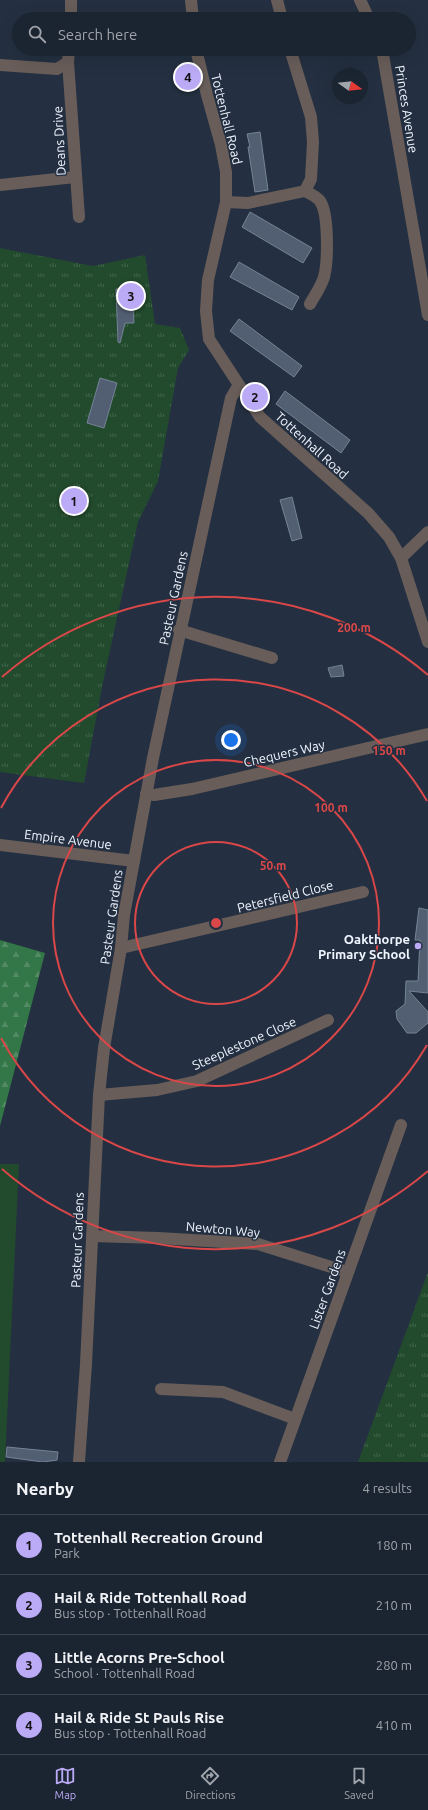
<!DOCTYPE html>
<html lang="en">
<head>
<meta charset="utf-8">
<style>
	:root { --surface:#1b2431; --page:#242c39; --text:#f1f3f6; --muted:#a0a4ab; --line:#39414d; --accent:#bbaaf6 }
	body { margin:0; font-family:Ubuntu,sans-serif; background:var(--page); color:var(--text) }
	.compass { position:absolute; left:332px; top:68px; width:36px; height:36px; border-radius:50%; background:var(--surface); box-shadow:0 4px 16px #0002; rotate:105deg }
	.you { position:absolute; left:231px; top:740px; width:14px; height:14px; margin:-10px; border:3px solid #fff; border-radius:50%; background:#1a73e8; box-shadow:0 0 0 6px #1a73e833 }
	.badge { display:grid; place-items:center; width:26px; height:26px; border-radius:50%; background:var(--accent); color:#111; font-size:13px; font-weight:700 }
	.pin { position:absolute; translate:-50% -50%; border:2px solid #fff; box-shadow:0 1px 4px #0006 }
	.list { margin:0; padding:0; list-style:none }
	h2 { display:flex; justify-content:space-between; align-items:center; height:52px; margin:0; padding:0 16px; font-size:17px }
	h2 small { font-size:13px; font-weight:400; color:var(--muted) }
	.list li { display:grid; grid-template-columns:26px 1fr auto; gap:12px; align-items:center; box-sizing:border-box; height:60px; padding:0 16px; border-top:1px solid var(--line) }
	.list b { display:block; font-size:15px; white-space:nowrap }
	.list p { margin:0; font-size:13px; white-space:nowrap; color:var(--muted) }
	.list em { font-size:13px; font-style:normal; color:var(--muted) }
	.icon { flex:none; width:22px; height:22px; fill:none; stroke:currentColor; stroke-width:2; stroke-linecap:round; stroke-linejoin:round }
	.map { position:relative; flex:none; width:428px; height:1462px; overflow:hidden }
	.search { position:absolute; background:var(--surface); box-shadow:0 4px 16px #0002; left:12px; right:12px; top:12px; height:44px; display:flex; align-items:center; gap:10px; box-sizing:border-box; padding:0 14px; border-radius:22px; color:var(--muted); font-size:15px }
	.sheet { height:292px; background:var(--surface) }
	nav { display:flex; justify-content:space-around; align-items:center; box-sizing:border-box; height:56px; border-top:1px solid var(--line); background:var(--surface); font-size:11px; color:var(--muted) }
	nav a { display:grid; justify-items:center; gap:2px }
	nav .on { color:var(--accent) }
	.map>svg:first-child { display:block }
</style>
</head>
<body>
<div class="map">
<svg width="428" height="1462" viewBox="0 0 428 1462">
	<defs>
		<pattern id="forest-firs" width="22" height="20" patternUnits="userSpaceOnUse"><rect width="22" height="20" fill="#337647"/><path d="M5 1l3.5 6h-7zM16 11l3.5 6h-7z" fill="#518a63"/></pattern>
		<pattern id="park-tufts" width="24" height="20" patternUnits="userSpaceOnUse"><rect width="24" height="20" fill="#224a2d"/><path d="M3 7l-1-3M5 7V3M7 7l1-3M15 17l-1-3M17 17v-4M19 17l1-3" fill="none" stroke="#42654c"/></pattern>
	</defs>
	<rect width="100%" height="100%" fill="#243041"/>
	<!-- forest -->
	<path fill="url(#forest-firs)" d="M0,940L45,953L0,1126Z"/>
	<!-- park -->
	<g fill="url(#park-tufts)">
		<path d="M0,248L93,266L145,255L155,324L180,328L189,350L178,368L158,481L138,522L103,682L84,783L0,772Z"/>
		<path d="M428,1272V1462H358Z"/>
	</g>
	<!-- garden -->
	<path fill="#224a2d" d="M0,1164H19L5,1462H0Z"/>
	<!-- building -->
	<g fill="#525f72" stroke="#758397">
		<path d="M260,132L268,190L255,192L248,147H250L247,134Z"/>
		<path d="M250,212L312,248L303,263L242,227Z"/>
		<path d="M239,262L299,297L292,310L230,277Z"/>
		<path d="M140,288L141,302H133L134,323H125L120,343L118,342L116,289Z"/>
		<path d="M239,319L302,366L294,377L230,331Z"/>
		<path d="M100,378L117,383L104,428L87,423Z"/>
		<path d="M285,391L350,440L341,453L276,404Z"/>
		<path d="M292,497L302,538L292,541L280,500Z"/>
		<path d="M342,665L344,676L331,677L328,668Z"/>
		<path d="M419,908L428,910V993L409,991L428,1012V1023L416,1033H407L397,1019L396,1011L405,1004L406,981H418L420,940H415Z"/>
		<path d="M7,1447L58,1452L57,1460L43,1462L6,1457Z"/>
	</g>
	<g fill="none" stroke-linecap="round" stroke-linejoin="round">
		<!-- minor -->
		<g stroke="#685d59" stroke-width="12">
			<path d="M71,0V19"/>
			<path d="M191,0L193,19"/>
			<path d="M277,0L282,19"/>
			<path d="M360,0L369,19"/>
			<path d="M196,49L207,95L221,145L226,172V202L208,280L206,311L209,339L260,417L368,513L389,537L401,558L428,642"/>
			<path d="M382,49L428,315"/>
			<path d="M68,62L79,217"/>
			<path d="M0,65L57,69L68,62L69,49"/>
			<path d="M0,185L75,177"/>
			<path d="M305,191C311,194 316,196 320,201C329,214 328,262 324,277C321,287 315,295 310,304"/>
			<path d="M226,202L248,203L305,191L311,179L313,142L311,117L290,49"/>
			<path d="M401,558L428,532"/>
			<path d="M179,630L272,658"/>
			<path d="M146,794L154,795L192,789L428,734"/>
			<path d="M0,845L134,861"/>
			<path d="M121,948L363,892"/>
			<path d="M99,1095L157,1090L197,1081L328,1020"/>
			<path d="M92,1236L158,1238L258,1244L347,1272"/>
			<path d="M161,1389L223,1392L295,1419"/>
			<path d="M79,1462L86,1364L99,1095L104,1048L121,948L124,915L153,758L231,398L238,386"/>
			<path d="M280,1462L401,1125"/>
		</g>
	</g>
	<!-- distance rings -->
	<g fill="none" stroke="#da4748" stroke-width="2">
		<circle cx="216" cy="923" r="81"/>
		<circle cx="216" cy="923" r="163"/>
		<path d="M427 1045A244 244 0 0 1 1 1038M1 808A244 244 0 0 1 427 801"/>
		<path d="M428 1171A326 326 0 0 1 2 1169M2 677A326 326 0 0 1 428 675"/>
	</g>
	<!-- markers -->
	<circle fill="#bbaaf6" stroke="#243041" stroke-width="1.5" cx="418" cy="946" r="4"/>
	<g text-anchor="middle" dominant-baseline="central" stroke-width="3" stroke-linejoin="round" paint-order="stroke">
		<!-- street labels -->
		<g font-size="13" fill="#eff5ff" stroke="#243041">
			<text transform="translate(407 109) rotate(81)">Princes Avenue</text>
			<text transform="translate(227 119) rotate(76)">Tottenhall Road</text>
			<text transform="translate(59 141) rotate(-93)">Deans Drive</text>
			<text transform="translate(312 445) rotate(42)">Tottenhall Road</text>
			<text transform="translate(173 598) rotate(-78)">Pasteur Gardens</text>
			<text transform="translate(284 753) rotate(-13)">Chequers Way</text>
			<text transform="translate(68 839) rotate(7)">Empire Avenue</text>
			<text transform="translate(285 896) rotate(-14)">Petersfield Close</text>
			<text transform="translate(111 917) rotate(-82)">Pasteur Gardens</text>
			<text transform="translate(244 1043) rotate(-24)">Steeplestone Close</text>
			<text transform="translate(223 1229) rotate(5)">Newton Way</text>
			<text transform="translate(77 1240) rotate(-88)">Pasteur Gardens</text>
			<text transform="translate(327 1289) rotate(-70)">Lister Gardens</text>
		</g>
		<!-- poi labels -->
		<g font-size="13" font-weight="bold" fill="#eff5ff" stroke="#243041" text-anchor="end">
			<text x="410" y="939">Oakthorpe<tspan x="410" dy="15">Primary School</tspan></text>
		</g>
	</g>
	<circle cx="216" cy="923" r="6" fill="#da4748" stroke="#243041" stroke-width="2"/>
	<g font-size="12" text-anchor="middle" font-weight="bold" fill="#da4748" stroke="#243041" stroke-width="3" stroke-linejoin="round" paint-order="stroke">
		<text x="354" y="632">200 m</text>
		<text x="389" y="755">150 m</text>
		<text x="331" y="812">100 m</text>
		<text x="273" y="870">50 m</text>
	</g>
</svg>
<svg class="compass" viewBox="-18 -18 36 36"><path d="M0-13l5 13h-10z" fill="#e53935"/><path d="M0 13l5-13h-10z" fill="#a0a4ab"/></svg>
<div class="you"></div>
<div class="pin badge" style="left:74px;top:501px">1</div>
<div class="pin badge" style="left:255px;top:397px">2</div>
<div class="pin badge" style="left:131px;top:296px">3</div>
<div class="pin badge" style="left:188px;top:77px">4</div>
<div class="search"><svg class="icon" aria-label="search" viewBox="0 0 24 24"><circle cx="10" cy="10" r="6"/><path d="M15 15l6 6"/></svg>Search here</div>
</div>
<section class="sheet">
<h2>Nearby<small>4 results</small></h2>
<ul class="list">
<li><span class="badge">1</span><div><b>Tottenhall Recreation Ground</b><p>Park</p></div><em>180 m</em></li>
<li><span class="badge">2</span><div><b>Hail &amp; Ride Tottenhall Road</b><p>Bus stop · Tottenhall Road</p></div><em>210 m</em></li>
<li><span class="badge">3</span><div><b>Little Acorns Pre-School</b><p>School · Tottenhall Road</p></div><em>280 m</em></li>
<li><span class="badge">4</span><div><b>Hail &amp; Ride St Pauls Rise</b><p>Bus stop · Tottenhall Road</p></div><em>410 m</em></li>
</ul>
</section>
<nav>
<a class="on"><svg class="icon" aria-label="map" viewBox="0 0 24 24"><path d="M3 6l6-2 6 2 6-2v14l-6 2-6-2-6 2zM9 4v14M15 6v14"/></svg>Map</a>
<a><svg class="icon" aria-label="directions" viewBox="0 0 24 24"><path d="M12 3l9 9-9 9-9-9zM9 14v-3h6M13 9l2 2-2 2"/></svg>Directions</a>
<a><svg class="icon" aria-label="saved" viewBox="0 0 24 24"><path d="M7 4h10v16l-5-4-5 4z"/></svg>Saved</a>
</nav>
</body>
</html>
